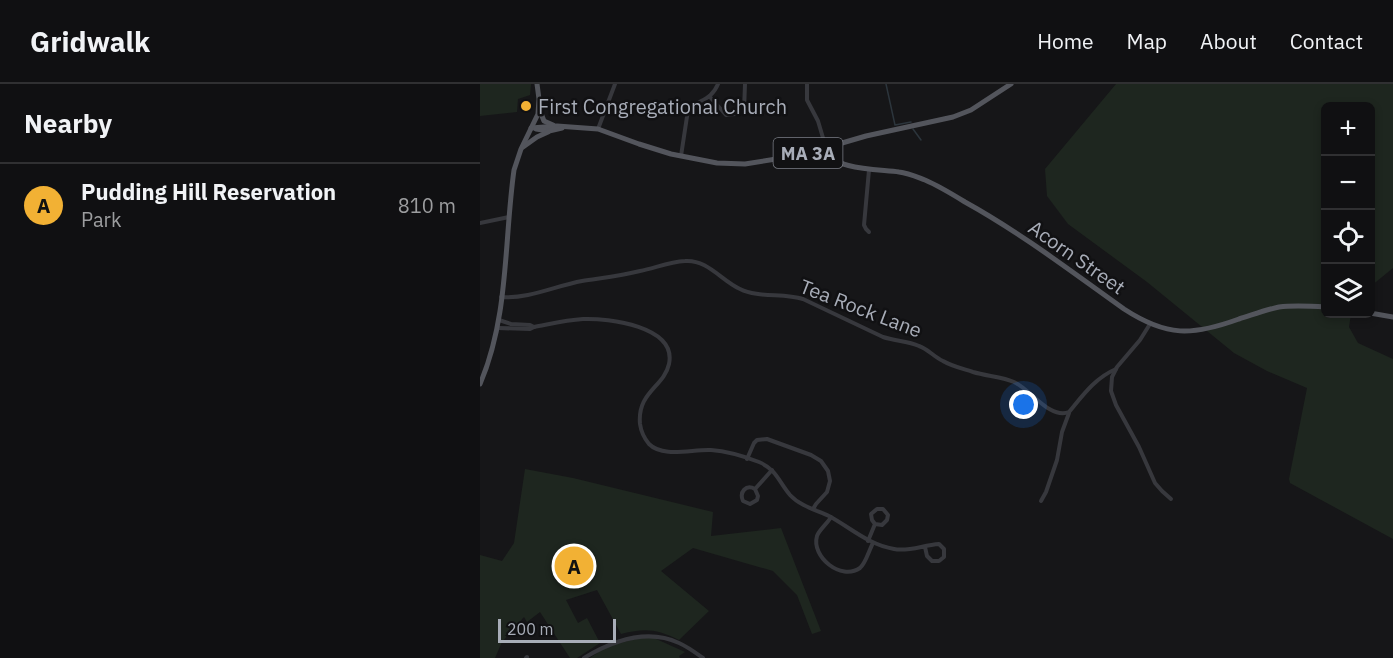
<!DOCTYPE html>
<html lang="en">
<head>
<meta charset="utf-8">
<style>
	:root { --surface:#101012; --page:#1e1e20; --text:#f1f3f6; --muted:#9c9d9f; --line:#303032; --accent:#f2b134 }
	body { margin:0; font-family:"IBM Plex Sans",sans-serif; background:var(--page); color:var(--text) }
	.controls { position:absolute; right:18px; top:18px; display:grid; overflow:hidden; border-radius:9px; box-shadow:0 3px 9px #0003 }
	.controls button { width:54px; height:54px; display:grid; place-items:center; padding:0; border:0; border-bottom:2px solid var(--line); background:var(--surface); color:var(--text); font:30px sans-serif }
	.scale { position:absolute; left:18px; bottom:15px; width:118px; box-sizing:border-box; padding-left:6px; border:3px solid #a8adb8; border-top:0; font-size:16px; line-height:21px; white-space:nowrap; color:#a8adb8; -webkit-text-stroke:4px #111113; paint-order:stroke }
	.you { position:absolute; left:544px; top:321px; width:21px; height:21px; margin:-15px; border:4px solid #fff; border-radius:50%; background:#1a73e8; box-shadow:0 0 0 9px #1a73e833 }
	.badge { display:grid; place-items:center; width:39px; height:39px; border-radius:50%; background:var(--accent); color:#111; font-size:20px; font-weight:700 }
	.pin { position:absolute; translate:-50% -50%; border:3px solid #fff; box-shadow:0 2px 6px #0006 }
	.list { margin:0; padding:0; list-style:none }
	h2 { display:flex; justify-content:space-between; align-items:center; height:78px; margin:0; padding:0 24px; font-size:26px }
	h2 small { font-size:20px; font-weight:400; color:var(--muted) }
	.list li { display:grid; grid-template-columns:39px 1fr auto; gap:18px; align-items:center; box-sizing:border-box; height:84px; padding:0 24px; border-top:2px solid var(--line) }
	.list b { display:block; font-size:22px; white-space:nowrap }
	.list p { margin:0; font-size:20px; white-space:nowrap; color:var(--muted) }
	.list em { font-size:20px; font-style:normal; color:var(--muted) }
	.icon { flex:none; width:33px; height:33px; fill:none; stroke:currentColor; stroke-width:2; stroke-linecap:round; stroke-linejoin:round }
	.map { position:relative; flex:none; width:913px; height:574px; overflow:hidden }
	header { display:flex; align-items:center; gap:36px; box-sizing:border-box; height:84px; padding:0 30px; background:var(--surface); border-bottom:2px solid var(--line) }
	header strong { font-size:28px }
	nav { display:flex; gap:33px; margin-inline-start:auto; font-size:21px }
	main { display:flex }
	aside { flex:1; background:var(--surface) }
	.map>svg:first-child { display:block }
</style>
</head>
<body>
<header>
<strong>Gridwalk</strong>
<nav><a>Home</a><a>Map</a><a>About</a><a>Contact</a></nav>
</header>
<main>
<aside>
<h2>Nearby<small></small></h2>
<ul class="list">
<li><span class="badge">A</span><div><b>Pudding Hill Reservation</b><p>Park</p></div><em>810 m</em></li>
</ul>
</aside>
<div class="map">
<svg width="913" height="574" viewBox="0 0 913 574">
	<rect width="100%" height="100%" fill="#161618"/>
	<!-- green -->
	<g fill="#1e261f">
		<path d="M0,0H51L50,11L38,15L37,28L0,32Z"/>
		<path d="M636,0H913V184L891,202L890,22H846V230H871L869,243L878,259L913,275V455L810,399L809,395L827,304L787,287L754,269L667,198L588,140L567,112L565,85Z"/>
		<path d="M45,385L93,394L233,428L231,452L301,444L341,547L332,550L317,511L293,487L213,464L181,487L229,527L199,556C176,545 166,544 141,550L117,506L86,516L98,539L107,534L120,559L97,574H90L60,528L47,538L44,533L43,534L22,558L15,574H0V471L22,477L34,459Z"/>
		<path d="M159,554H174L205,568L199,572L200,574H110L126,563Z"/>
	</g>
	<g fill="none" stroke-linecap="round" stroke-linejoin="round">
		<!-- stream -->
		<g stroke="#2c353c" stroke-width="1.5">
			<path d="M406,0L415,41L431,38"/>
			<path d="M433,45L441,56"/>
		</g>
		<!-- minor -->
		<g stroke="#37383d" stroke-width="4">
			<path d="M327,0V16L338,37L346,64"/>
			<path d="M230,13L246,31L255,30L264,27L265,0"/>
			<path d="M118,45L135,0"/>
			<path d="M201,72L208,26C219,15 231,17 238,0"/>
			<path d="M389,86L384,141L386,145L389,148"/>
			<path d="M0,139L29,133"/>
			<path d="M21,213C49,215 75,202 102,197C121,194 141,192 160,187C175,184 189,178 205,177C227,175 242,197 260,205C278,214 303,209 323,215L403,253C415,257 428,257 439,262C448,265 454,273 463,277C471,282 484,285 493,288C506,292 523,293 534,298C550,305 570,336 589,328C603,311 615,294 636,285"/>
			<path d="M19,236L31,240L50,241L54,243"/>
			<path d="M670,240L660,256L637,283L632,293L631,307L636,321L659,363L675,399L682,407L691,415"/>
			<path d="M18,244L50,245L54,243C70,240 86,236 103,235C128,234 197,242 189,280C184,303 157,308 160,340C161,347 164,354 169,360C183,374 212,365 231,366C245,367 266,373 279,378C296,385 299,398 310,411C320,422 336,426 349,432C371,444 389,461 414,465C429,468 443,461 459,460L464,465V473L459,477H452L447,472L445,463"/>
			<path d="M267,375L274,359L277,356L287,355L331,371L341,377L348,387L350,397L347,408L336,420L333,425"/>
			<path d="M275,405L278,412L277,416L270,420L263,417C259,408 266,400 275,405L292,386"/>
			<path d="M561,417L566,408L577,376L582,348L589,329"/>
			<path d="M351,433C347,440 339,446 337,452C331,473 361,497 380,484C386,479 389,466 393,459"/>
			<path d="M388,457L395,440L402,441L407,436L408,431L403,425H397L391,430L392,436L395,440"/>
			<path d="M46,574L47,573"/>
			<path d="M104,574C132,557 167,544 199,559C208,563 216,569 223,574"/>
		</g>
		<!-- major -->
		<g stroke="#53555c" stroke-width="5">
			<path d="M60,27L64,37L73,41"/>
			<path d="M51,44L77,42L118,45L159,60L191,70L237,79L265,80L321,71L386,52L473,33L491,26L531,0"/>
			<path d="M56,45L69,47L82,44"/>
			<path d="M43,63L57,53L68,48"/>
			<path d="M344,64C353,87 399,85 419,88C428,89 437,93 445,96C459,102 472,110 485,118C541,149 592,188 644,225C687,253 712,252 759,235C772,231 785,226 799,223C814,221 830,222 846,223"/>
			<path d="M890,229L913,233"/>
			<path d="M0,300C29,233 24,157 34,86L41,65L58,30L59,15L57,0"/>
		</g>
	</g>
	<!-- markers -->
	<circle fill="#f2b134" stroke="#111113" stroke-width="2" cx="46" cy="22" r="6"/>
	<g text-anchor="middle" dominant-baseline="central" stroke-width="5" stroke-linejoin="round" paint-order="stroke">
		<!-- shield labels -->
		<rect fill="#111113" stroke="#7b7e86" stroke-width="1.5" x="293.5" y="54" width="69" height="30" rx="4.5"/>
		<g font-size="18" font-weight="bold" fill="#a8adb8">
			<text x="328" y="69">MA 3A</text>
		</g>
		<!-- poi labels -->
		<g font-size="20" fill="#a8adb8" stroke="#111113" text-anchor="start">
			<text x="58" y="22">First Congregational Church</text>
		</g>
		<!-- street labels -->
		<g font-size="20" fill="#a8adb8" stroke="#111113">
			<text transform="translate(597 173) rotate(35)">Acorn Street</text>
			<text transform="translate(381 224) rotate(21)">Tea Rock Lane</text>
		</g>
	</g>
</svg>
<div class="controls">
<button>+</button>
<button>−</button>
<button><svg class="icon" aria-label="locate" viewBox="0 0 24 24"><circle cx="12" cy="12" r="6"/><path d="M12 2v4M12 18v4M2 12h4M18 12h4"/></svg></button>
<button><svg class="icon" aria-label="layers" viewBox="0 0 24 24"><path d="M12 4l9 5-9 5-9-5zM3 14l9 5 9-5"/></svg></button>
</div>
<div class="scale">200 m</div>
<div class="you"></div>
<div class="pin badge" style="left:94px;top:482px">A</div>
</div>
</main>
</body>
</html>
